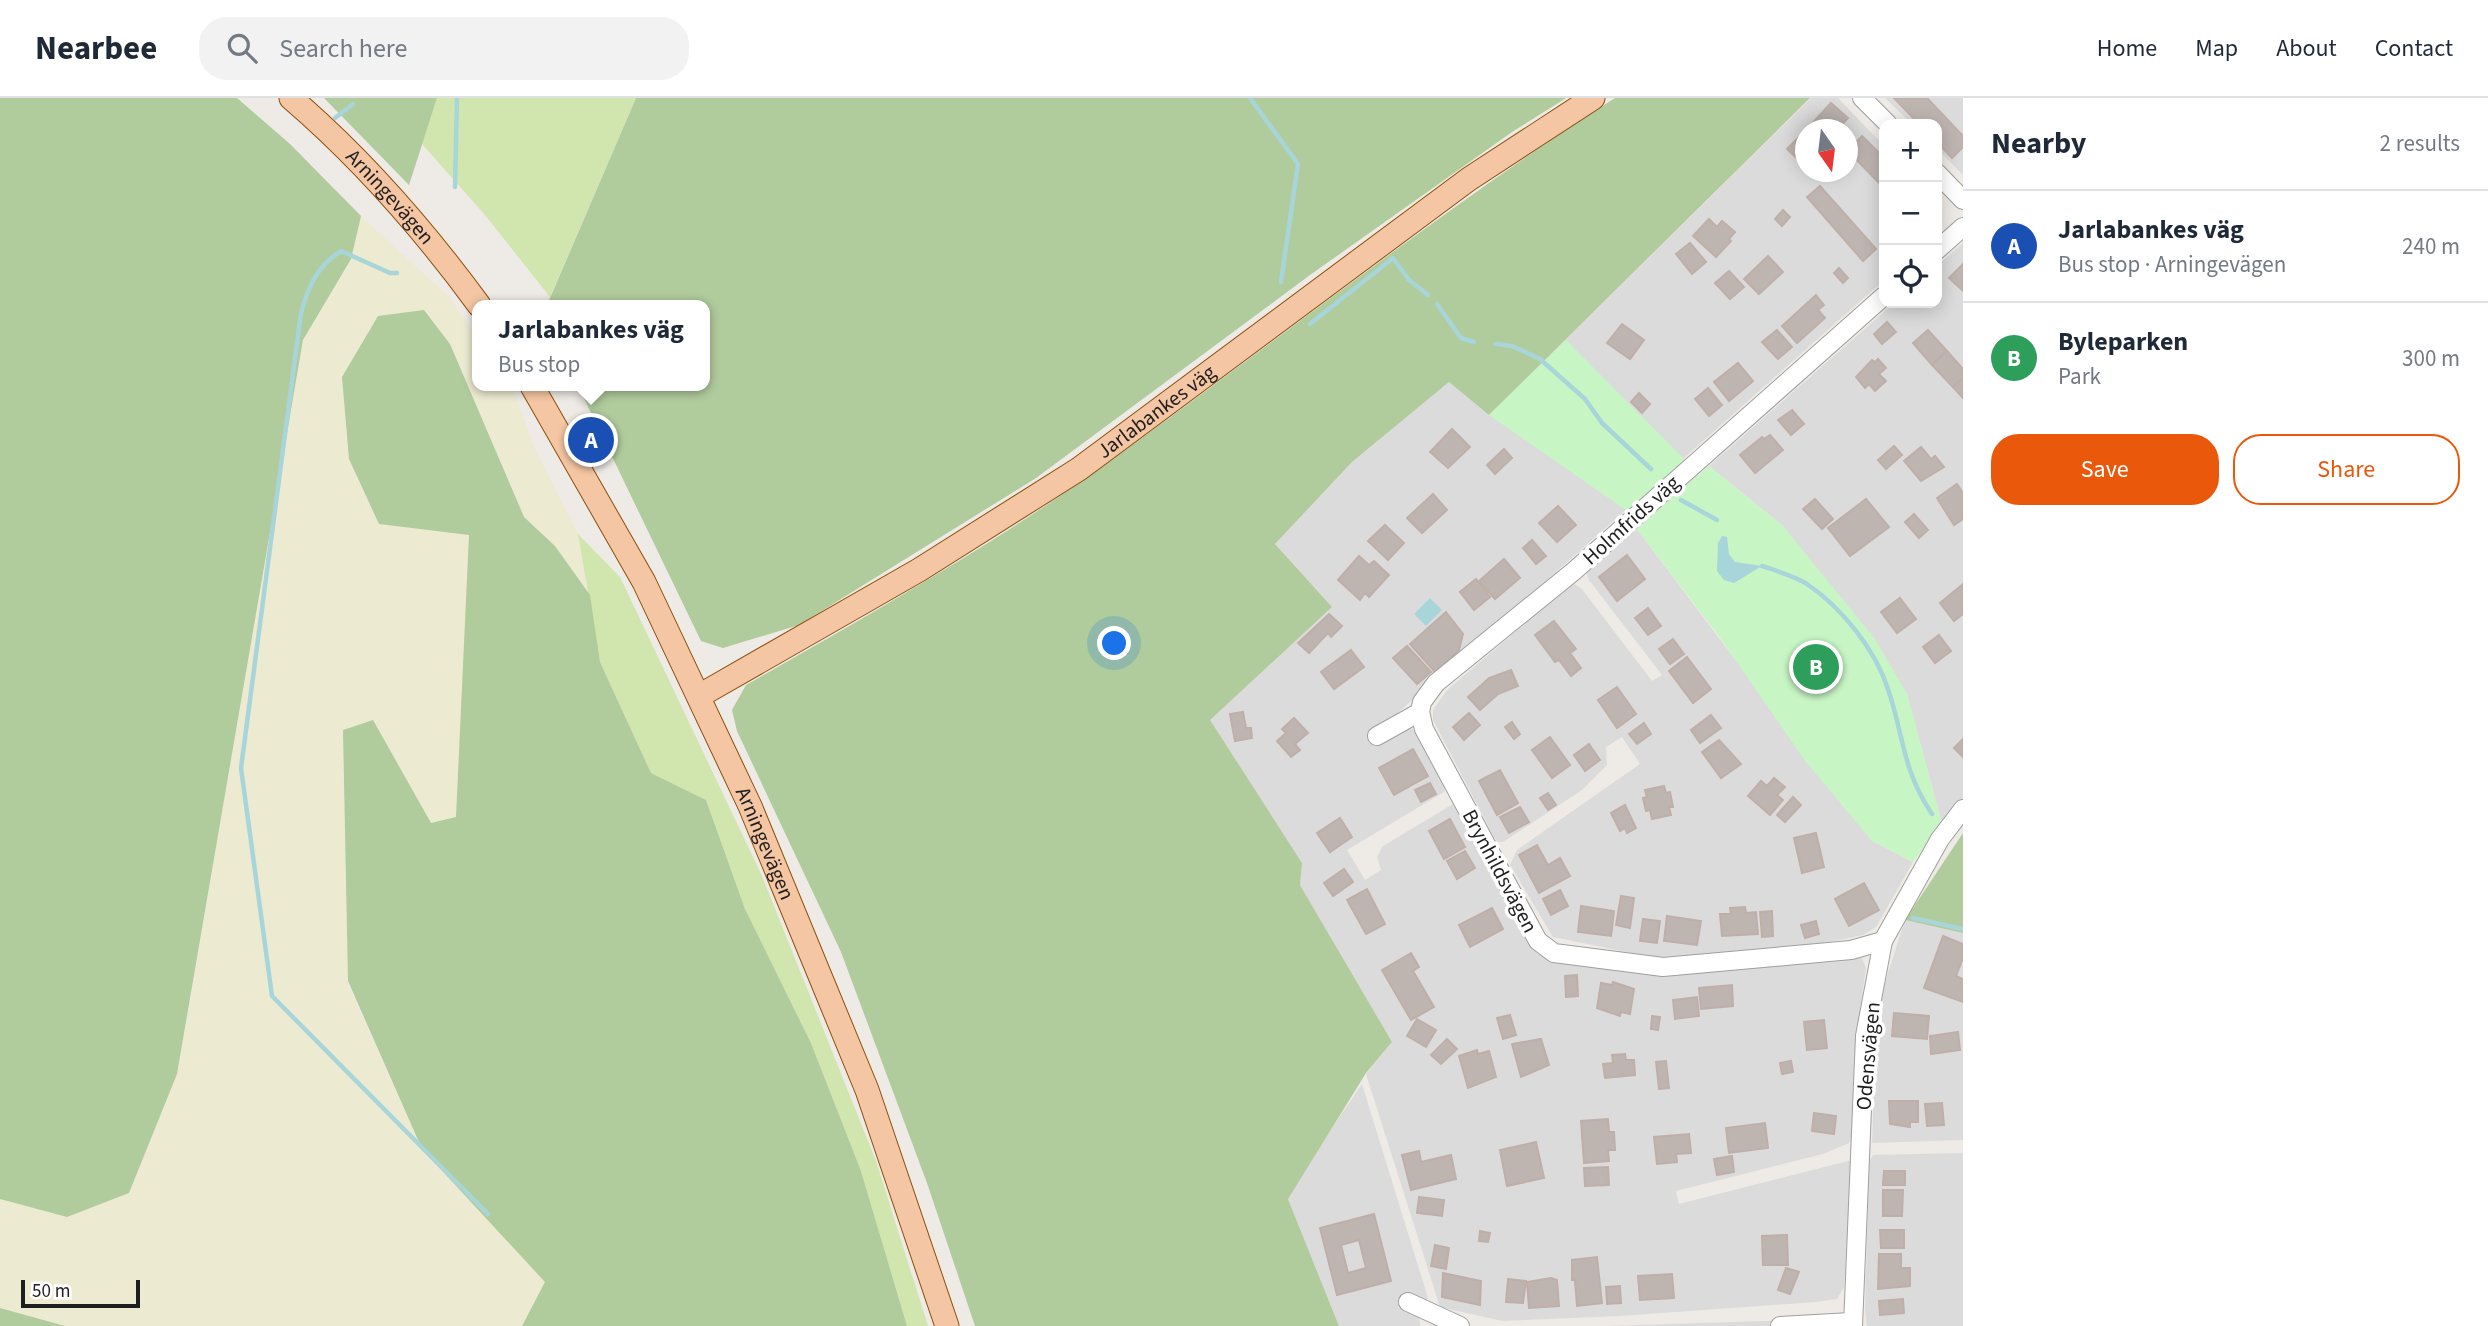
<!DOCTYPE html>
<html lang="en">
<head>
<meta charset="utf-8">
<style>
	:root { --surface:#fff; --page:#f2f2f3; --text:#1f2937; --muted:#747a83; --line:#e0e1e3; --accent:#ea580c }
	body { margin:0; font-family:"Source Sans 3",sans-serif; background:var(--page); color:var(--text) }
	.controls { position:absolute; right:21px; top:21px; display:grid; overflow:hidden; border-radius:14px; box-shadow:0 4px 18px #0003 }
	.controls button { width:63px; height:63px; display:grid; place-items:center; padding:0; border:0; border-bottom:2px solid var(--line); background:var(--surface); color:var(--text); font:35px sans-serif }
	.compass { position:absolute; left:1795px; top:21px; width:63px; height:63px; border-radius:50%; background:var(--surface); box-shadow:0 4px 18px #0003; rotate:166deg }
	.scale { position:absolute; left:21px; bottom:18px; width:119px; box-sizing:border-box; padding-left:7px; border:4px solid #1e1e1e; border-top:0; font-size:19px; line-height:24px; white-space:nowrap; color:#1e1e1e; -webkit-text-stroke:5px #fff; paint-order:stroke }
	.you { position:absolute; left:1115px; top:546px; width:24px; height:24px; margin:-18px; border:5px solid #fff; border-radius:50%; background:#1a73e8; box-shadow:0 0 0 10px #1a73e833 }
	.badge { display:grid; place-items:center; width:46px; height:46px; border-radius:50%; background:var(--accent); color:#fff; font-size:23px; font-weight:700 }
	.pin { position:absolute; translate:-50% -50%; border:4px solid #fff; box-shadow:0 2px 7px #0006 }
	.popup { position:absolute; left:472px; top:202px; width:238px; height:91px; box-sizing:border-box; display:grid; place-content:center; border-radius:14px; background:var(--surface); filter:drop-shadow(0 2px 5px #0005); font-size:23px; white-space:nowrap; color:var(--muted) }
	.popup b { font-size:26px; color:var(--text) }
	.popup::after { content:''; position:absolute; left:50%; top:100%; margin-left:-14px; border:14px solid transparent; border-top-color:var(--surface) }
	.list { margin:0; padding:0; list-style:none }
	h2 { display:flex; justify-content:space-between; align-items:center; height:91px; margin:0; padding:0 28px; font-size:30px }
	h2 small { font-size:23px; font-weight:400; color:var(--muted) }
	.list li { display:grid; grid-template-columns:46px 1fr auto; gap:21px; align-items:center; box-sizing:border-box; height:112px; padding:0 28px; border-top:2px solid var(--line) }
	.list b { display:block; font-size:26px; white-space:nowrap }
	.list p { margin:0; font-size:23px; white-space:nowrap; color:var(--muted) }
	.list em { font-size:23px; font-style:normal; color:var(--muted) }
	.actions { display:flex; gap:14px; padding:21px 28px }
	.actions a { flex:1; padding:16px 0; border:2px solid var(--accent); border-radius:28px; text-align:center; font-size:24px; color:var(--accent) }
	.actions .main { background:var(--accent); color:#fff }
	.icon { flex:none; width:38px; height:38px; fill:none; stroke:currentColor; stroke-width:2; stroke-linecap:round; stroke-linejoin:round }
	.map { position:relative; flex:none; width:1963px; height:1228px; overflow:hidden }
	header { display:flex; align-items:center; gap:42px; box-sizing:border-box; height:98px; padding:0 35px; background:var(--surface); border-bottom:2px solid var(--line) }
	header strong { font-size:33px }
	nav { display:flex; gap:38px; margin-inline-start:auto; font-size:24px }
	.search { width:490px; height:63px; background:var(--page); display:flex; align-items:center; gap:18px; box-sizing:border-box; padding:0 24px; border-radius:28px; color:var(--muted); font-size:26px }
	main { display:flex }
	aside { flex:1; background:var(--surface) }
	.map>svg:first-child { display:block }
</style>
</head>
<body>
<header>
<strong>Nearbee</strong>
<div class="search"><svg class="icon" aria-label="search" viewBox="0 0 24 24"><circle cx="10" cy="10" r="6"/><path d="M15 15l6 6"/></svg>Search here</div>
<nav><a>Home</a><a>Map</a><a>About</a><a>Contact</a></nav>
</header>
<main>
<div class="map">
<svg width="1963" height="1228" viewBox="0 0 1963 1228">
	<rect width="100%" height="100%" fill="#eeeae5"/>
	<!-- residential -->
	<g fill="#dcdbdb" fill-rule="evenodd">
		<path d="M1811,0H1838L1884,48V182L1392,620L1417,634L1445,686L1444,694L1347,752L1365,782L1381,772L1377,759L1383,748L1453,706L1537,855L1562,864L1660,878L1862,860L1866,870L1857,934L1853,1037L1849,1045L1823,1056L1676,1093L1679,1106L1852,1062L1844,1189L1837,1201L1815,1204L1620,1218L1502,1223L1440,1209L1366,976L1392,944L1300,787L1302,765L1209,622L1332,509L1275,446L1352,364L1449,284L1489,317ZM1806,32H1848V74H1806Z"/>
		<path d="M1885,0H1963V77L1937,51V26H1912Z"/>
		<path d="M1963,145V700L1942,726L1907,596L1783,428L1709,368L1894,205H1937V168Z"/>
		<path d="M1636,430L1872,743L1913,764L1876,829L1863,837L1782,854L1680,862L1636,856L1553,839L1510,767L1517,752L1640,666L1622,639L1606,649L1607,667L1582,692L1503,744H1498L1494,739L1433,622V612L1447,592L1573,485L1582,491L1652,583L1662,577L1589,482L1586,474Z"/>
		<path d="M1905,822L1963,835V1042L1872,1045L1875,964L1883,891Z"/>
		<path d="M1362,986L1428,1200L1419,1215L1420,1228H1339L1288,1101L1306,1068Z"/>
		<path d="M1963,1055V1228H1867L1865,1211L1869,1064L1873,1057Z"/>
		<path d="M1828,1221L1847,1228H1607Z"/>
	</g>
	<!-- farmland -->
	<path fill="#ecead1" d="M361,118L449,199L477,239V288H512L534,349L578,436L590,497L555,448L524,419L450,246L424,212L342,279L349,361L379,426L469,437L457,719L431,726L373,622L344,632L348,887L422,1051L545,1184L522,1228H65L0,1210V1101L67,1119L129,1095L177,976L303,242L351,162Z"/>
	<!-- grass -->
	<g fill="#d1e5ae">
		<path d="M437,0H636L550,199L485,117L422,46Z"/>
		<path d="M578,436L620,479L762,778L876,1063L928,1228H907L861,1073L811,945L745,811L706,702L651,675L600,564Z"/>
	</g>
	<!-- forest -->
	<g fill="#b0cb9c">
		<path d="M0,0H237L290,46L361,118L351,161L303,242L177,976L129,1095L67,1119L0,1101Z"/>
		<path d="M324,0H437L409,87Z"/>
		<path d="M636,0H1566L1512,34L1310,177L1036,380L799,527L723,550L701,543L578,288H705V207H547Z"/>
		<path d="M1615,0H1810L1489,317L1449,284L1352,364L1275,446L1332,509L1210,622L1302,765L1300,787L1392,944L1366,975L1288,1101L1339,1228H975L927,1085L841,854L737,633L732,612L746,587C867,518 990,449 1103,368C1274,246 1437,114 1615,0Z"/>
		<path d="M424,212L450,246L524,419L555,448L590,497L600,564L651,675L706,702L745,811L811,945L861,1073L907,1228H522L545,1184L422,1051L348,883L343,632L373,622L431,725L456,719L469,437L379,426L349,361L342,279L378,218Z"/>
		<path d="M1963,735V835L1905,822Z"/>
		<path d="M0,1210L65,1228H0Z"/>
	</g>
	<!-- park -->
	<g fill="#c7f5c4">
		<path d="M1566,242L1685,362L1627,413L1489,317Z"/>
		<path d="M1709,368L1783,428L1875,541L1907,596L1942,726L1913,764L1872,743L1806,664L1718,537L1636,430Z"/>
	</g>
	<!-- water -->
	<g fill="#a8d5d9">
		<path d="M1722,438L1727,439L1729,456L1735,464L1762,468L1734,485L1724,482L1717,473L1718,445Z"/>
		<path d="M1430,500L1442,512L1426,528L1414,516Z"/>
	</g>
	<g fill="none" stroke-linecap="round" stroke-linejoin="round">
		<!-- stream -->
		<g stroke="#a8d5d9" stroke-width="4.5">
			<path d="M1250,0L1298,66L1281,184"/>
			<path d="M335,20L353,6"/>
			<path d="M455,89L457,0"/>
			<path d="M397,175H390L341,153C317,168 308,189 301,215L241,670L272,898L488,1116"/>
			<path d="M1437,206L1461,240L1474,244"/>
			<path d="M1310,226L1393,160L1409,182L1428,197"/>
			<path d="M1496,246L1512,248L1540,261L1585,301L1602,325L1651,371"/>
			<path d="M1681,402L1717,422"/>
			<path d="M1762,468C1777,473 1794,478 1807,486C1841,509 1875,551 1888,591C1904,638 1902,672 1932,716"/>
			<path d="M1913,820L1963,831"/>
		</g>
	</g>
	<!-- building -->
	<g fill="#beb5b1" stroke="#bfafa8" stroke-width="2" fill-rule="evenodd">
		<path d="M1894,0H1927L1963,38V49L1952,60L1937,44V26H1919Z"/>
		<path d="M1831,5L1848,20L1837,32H1806Z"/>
		<path d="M1806,32V65L1804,67L1787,51Z"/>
		<path d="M1862,38L1884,60V90L1848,53Z"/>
		<path d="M1820,88L1876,151L1863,163L1807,99Z"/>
		<path d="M1783,112L1790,119L1782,128L1775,121Z"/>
		<path d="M1709,121L1717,129L1722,123L1735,134L1729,141L1731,143L1716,159L1693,138Z"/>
		<path d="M1690,145L1706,164L1692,176L1676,156Z"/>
		<path d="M1768,158L1783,174L1759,196L1744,181Z"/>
		<path d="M1963,166V193L1949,180Z"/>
		<path d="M1839,170L1848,180L1843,185L1834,175Z"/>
		<path d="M1729,173L1744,189L1730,201L1715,185Z"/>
		<path d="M1816,197L1824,207L1818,212L1825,220L1797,245L1782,228Z"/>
		<path d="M1887,224L1896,234L1882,246L1874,236Z"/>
		<path d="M1622,226L1644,242L1630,261L1607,245Z"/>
		<path d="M1777,232L1792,249L1778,261L1762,244Z"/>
		<path d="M1928,232L1947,253L1932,267L1913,245Z"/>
		<path d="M1947,253L1963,271V280L1953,289L1932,267Z"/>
		<path d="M1878,261L1886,270L1879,276L1886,283L1875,293L1869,286L1865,290L1856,279L1872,262L1875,264Z"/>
		<path d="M1738,265L1753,283L1729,303L1714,284Z"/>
		<path d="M1963,280V300L1953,289Z"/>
		<path d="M1708,290L1722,307L1709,318L1695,301Z"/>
		<path d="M1639,295L1650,306L1642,315L1631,304Z"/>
		<path d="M1792,312L1804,326L1791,337L1778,322Z"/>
		<path d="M1452,331L1470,349L1448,370L1430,354Z"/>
		<path d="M1770,337L1783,352L1755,375L1740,357L1762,339L1764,341Z"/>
		<path d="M1894,348L1902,357L1886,371L1878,362Z"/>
		<path d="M1921,349L1931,361L1935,358L1944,369L1921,383L1904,363Z"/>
		<path d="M1504,351L1512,360L1495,376L1487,367Z"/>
		<path d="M1957,386L1963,395V421L1954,427L1937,400Z"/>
		<path d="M1433,396L1447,412L1422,435L1407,420Z"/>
		<path d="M1815,401L1833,421L1822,431L1803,411Z"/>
		<path d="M1866,401L1889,429L1850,458L1828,430Z"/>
		<path d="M1558,408L1576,427L1557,444L1539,425Z"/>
		<path d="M1914,416L1928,432L1919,440L1905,424Z"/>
		<path d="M1385,427L1404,445L1388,462L1368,443Z"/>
		<path d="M1532,442L1546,458L1536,466L1523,450Z"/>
		<path d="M1627,457L1645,481L1617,503L1599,479Z"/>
		<path d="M1359,458L1369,467L1374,463L1389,477L1369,499L1365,495L1360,502L1338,482Z"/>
		<path d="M1504,461L1520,480L1495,501L1479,483Z"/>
		<path d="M1476,481L1490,499L1474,512L1460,494Z"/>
		<path d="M1963,486V516L1954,523L1940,505Z"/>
		<path d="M1900,500L1916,521L1897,535L1881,514Z"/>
		<path d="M1648,510L1661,528L1648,537L1635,520Z"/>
		<path d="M1446,514L1463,536L1459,552L1435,574L1410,546Z"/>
		<path d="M1329,516L1342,528L1331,539L1328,535L1309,555L1298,545Z"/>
		<path d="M1554,523L1576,551L1570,555L1581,570L1571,578L1559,562L1555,564L1535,537Z"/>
		<path d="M1939,537L1951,553L1935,565L1923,549Z"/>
		<path d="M1673,541L1684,556L1670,566L1659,551Z"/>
		<path d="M1407,548L1431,574L1417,586L1393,560Z"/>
		<path d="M1351,552L1364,569L1334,591L1321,574Z"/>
		<path d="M1687,559L1711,591L1693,605L1669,573Z"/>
		<path d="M1511,572L1518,588L1498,596L1480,612L1468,599L1489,580Z"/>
		<path d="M1617,589L1636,616L1617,630L1598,602Z"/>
		<path d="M1243,614L1246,630H1251L1252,640L1235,643L1230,616Z"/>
		<path d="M1469,615L1480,627L1464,642L1453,629Z"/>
		<path d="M1711,617L1721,630L1700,645L1691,632Z"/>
		<path d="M1294,620L1308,635L1295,646L1300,652L1291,659L1277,643L1286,635L1282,631Z"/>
		<path d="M1512,624L1520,636L1514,641L1505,629Z"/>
		<path d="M1644,625L1651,636L1637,646L1629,636Z"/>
		<path d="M1550,639L1570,667L1552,680L1532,652Z"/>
		<path d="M1963,641V659L1954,650Z"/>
		<path d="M1719,642L1741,666L1721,680L1702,654Z"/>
		<path d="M1589,646L1600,662L1585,673L1574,657Z"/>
		<path d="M1413,651L1428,678L1394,697L1379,670Z"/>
		<path d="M1500,672L1518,705L1497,717L1479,683Z"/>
		<path d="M1774,680L1785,689L1777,697L1783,702L1770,717L1748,698L1761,683L1767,688Z"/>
		<path d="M1430,685L1436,696L1421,704L1415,692Z"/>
		<path d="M1664,688L1666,695L1670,694L1673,709H1669L1671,717L1652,721L1650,712L1646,713L1643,700L1647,699L1645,692Z"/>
		<path d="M1548,695L1556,707L1548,712L1540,700Z"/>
		<path d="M1793,699L1801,707L1785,724L1777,717Z"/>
		<path d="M1625,707L1636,730L1627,735L1625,730L1620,733L1611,715Z"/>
		<path d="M1520,709L1529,724L1509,735L1500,719Z"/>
		<path d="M1340,720L1352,739L1330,754L1317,735Z"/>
		<path d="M1450,721L1465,749L1444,761L1429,733Z"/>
		<path d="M1816,735L1824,769L1802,775L1794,740Z"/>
		<path d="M1537,747L1548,767L1560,760L1570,778L1539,795L1519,757Z"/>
		<path d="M1465,753L1475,770L1457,781L1447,763Z"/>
		<path d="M1344,771L1353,784L1333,798L1324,785Z"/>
		<path d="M1864,785L1879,812L1849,828L1835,801Z"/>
		<path d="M1367,791L1385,826L1366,836L1347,802Z"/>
		<path d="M1560,792L1568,808L1551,817L1543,801Z"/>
		<path d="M1621,798L1634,800L1630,830L1616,827Z"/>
		<path d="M1581,808L1614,813L1611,838L1578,834Z"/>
		<path d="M1745,809L1746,815L1756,814L1758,836L1722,838L1720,816H1731L1730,810Z"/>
		<path d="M1492,810L1503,831L1470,849L1459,827Z"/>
		<path d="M1772,813L1773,838L1762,839L1760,814Z"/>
		<path d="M1667,818L1701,823L1697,847L1664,843Z"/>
		<path d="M1643,821L1660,823L1657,845L1640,843Z"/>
		<path d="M1816,823L1819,836L1805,840L1801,827Z"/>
		<path d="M1943,838L1963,846V860L1956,878L1963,881V904L1924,890Z"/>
		<path d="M1411,855L1419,869L1413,873L1434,909L1411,922L1382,872Z"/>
		<path d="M1577,877L1578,898L1566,899L1565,878Z"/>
		<path d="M1613,884L1634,891L1630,916L1621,914L1620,918L1597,910L1601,885L1612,887Z"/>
		<path d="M1732,887L1733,908L1701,911L1699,890Z"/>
		<path d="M1697,899L1699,918L1675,921L1673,902Z"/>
		<path d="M1894,915L1929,918L1927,941L1892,938Z"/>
		<path d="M1510,917L1516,937L1503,941L1497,920Z"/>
		<path d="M1652,918L1660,919L1658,932L1651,931Z"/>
		<path d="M1417,921L1436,932L1426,949L1407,938Z"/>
		<path d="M1824,922L1827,950L1807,952L1804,924Z"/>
		<path d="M1958,934L1960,952L1931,956L1930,938Z"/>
		<path d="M1447,941L1457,951L1441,966L1431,957Z"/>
		<path d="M1541,941L1549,967L1521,979L1512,946Z"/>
		<path d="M1477,952L1478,956L1489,953L1496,979L1468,990L1459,958Z"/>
		<path d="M1625,956L1626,962H1634L1635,977L1605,980L1603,966L1613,965L1612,957Z"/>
		<path d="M1666,963L1669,990L1659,991L1656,964Z"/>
		<path d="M1791,963L1793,974L1782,976L1780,965Z"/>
		<path d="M1889,1003H1918V1024H1910V1029L1890,1026Z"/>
		<path d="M1942,1005L1944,1027L1927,1028L1925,1006Z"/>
		<path d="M1814,1015L1836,1018L1834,1036L1812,1033Z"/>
		<path d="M1608,1021L1609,1034H1614L1615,1052H1608L1609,1063L1584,1065L1581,1023Z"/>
		<path d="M1765,1025L1768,1050L1729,1055L1726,1030Z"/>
		<path d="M1689,1036L1691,1055L1676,1056L1677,1064L1657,1066L1654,1039Z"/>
		<path d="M1536,1044L1544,1080L1507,1088L1500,1052Z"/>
		<path d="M1419,1053L1421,1064L1451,1057L1456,1081L1411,1092L1402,1057Z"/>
		<path d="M1732,1058L1734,1074L1717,1077L1714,1061Z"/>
		<path d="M1608,1069L1609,1087L1585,1088L1584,1070Z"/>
		<path d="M1884,1073H1905V1087H1883Z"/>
		<path d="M1883,1092H1903L1902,1118H1883Z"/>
		<path d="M1419,1099L1444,1102L1442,1118L1417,1115Z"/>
		<path d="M1374,1116L1391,1183L1337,1197L1320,1130ZM1359,1142L1366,1170L1348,1175L1341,1147Z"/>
		<path d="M1880,1132H1904V1150H1881Z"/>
		<path d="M1480,1133L1490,1135L1488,1144L1479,1143Z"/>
		<path d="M1787,1137L1788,1167H1763L1762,1138Z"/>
		<path d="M1435,1147L1449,1150L1446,1171L1431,1168Z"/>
		<path d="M1879,1156H1901V1170H1910V1188L1878,1191Z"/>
		<path d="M1597,1159L1602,1205L1577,1208L1575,1182H1572V1162Z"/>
		<path d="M1786,1170L1799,1174L1790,1196L1778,1192Z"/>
		<path d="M1443,1175L1481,1183L1480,1207L1442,1199Z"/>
		<path d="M1672,1176L1674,1200L1640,1202L1638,1178Z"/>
		<path d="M1551,1180L1557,1182L1559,1208L1529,1210L1527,1184Z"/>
		<path d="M1508,1181L1526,1183L1523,1205L1506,1204Z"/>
		<path d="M1620,1188L1621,1205L1607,1206L1606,1189Z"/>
		<path d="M1903,1201L1904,1215L1880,1217L1879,1203Z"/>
	</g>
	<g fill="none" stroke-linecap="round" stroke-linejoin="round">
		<defs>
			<g id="minor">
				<path d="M1862,0L1888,26"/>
				<path d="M1937,75L1963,102"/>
				<path d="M1937,152L1963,129"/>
				<path d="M1420,614L1424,631L1538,843L1554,855L1663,869L1851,852L1883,843"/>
				<path d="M1377,638L1420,614L1422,604L1436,585L1574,473L1884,198"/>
				<path d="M1408,1204L1460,1228"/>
				<path d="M1780,1228L1851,1224"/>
				<path d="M1853,1228L1865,938L1883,843L1940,741L1963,711"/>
			</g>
			<g id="major">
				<path id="s1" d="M291,0C362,61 424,132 479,207"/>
				<path id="s2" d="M532,288L644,484L750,708L867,992L947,1228"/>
				<path id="s3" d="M699,598L919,472L1079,371L1469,81L1593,0"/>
			</g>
		</defs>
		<!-- minor casing -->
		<use href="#minor" stroke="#9f9f9f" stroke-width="20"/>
		<!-- major casing -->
		<use href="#major" stroke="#8d500b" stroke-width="25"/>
		<!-- minor -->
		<use href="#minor" stroke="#fff" stroke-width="18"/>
		<!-- major -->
		<use href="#major" stroke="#f5c6a3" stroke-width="23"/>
	</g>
	<g text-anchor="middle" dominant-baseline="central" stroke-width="7" stroke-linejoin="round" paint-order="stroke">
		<!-- street labels -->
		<g font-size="21" fill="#1e1e1e" stroke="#fff">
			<text stroke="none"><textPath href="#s1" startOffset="140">Arningevägen</textPath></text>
			<text stroke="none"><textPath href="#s3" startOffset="539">Jarlabankes väg</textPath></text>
			<text transform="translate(1631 422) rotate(-42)">Holmfrids väg</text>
			<text stroke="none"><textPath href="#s2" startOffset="514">Arningevägen</textPath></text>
			<text transform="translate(1500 773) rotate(62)">Brynhildsvägen</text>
			<text transform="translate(1868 958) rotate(-85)">Odensvägen</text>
		</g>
	</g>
</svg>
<div class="controls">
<button>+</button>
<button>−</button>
<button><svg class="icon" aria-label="locate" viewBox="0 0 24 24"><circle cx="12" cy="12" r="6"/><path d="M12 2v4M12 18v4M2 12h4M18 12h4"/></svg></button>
</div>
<svg class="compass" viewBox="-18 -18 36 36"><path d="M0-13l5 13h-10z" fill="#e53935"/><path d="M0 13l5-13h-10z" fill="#747a83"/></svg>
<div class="scale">50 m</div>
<div class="you"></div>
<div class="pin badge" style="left:591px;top:342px;background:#1a4fb4">A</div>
<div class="popup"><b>Jarlabankes väg</b>Bus stop</div>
<div class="pin badge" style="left:1816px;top:569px;background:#2e9e5b">B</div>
</div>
<aside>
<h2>Nearby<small>2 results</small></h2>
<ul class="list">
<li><span class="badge" style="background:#1a4fb4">A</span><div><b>Jarlabankes väg</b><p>Bus stop · Arningevägen</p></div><em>240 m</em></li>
<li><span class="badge" style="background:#2e9e5b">B</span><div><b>Byleparken</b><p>Park</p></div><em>300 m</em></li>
</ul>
<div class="actions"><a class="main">Save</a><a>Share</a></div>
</aside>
</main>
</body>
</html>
